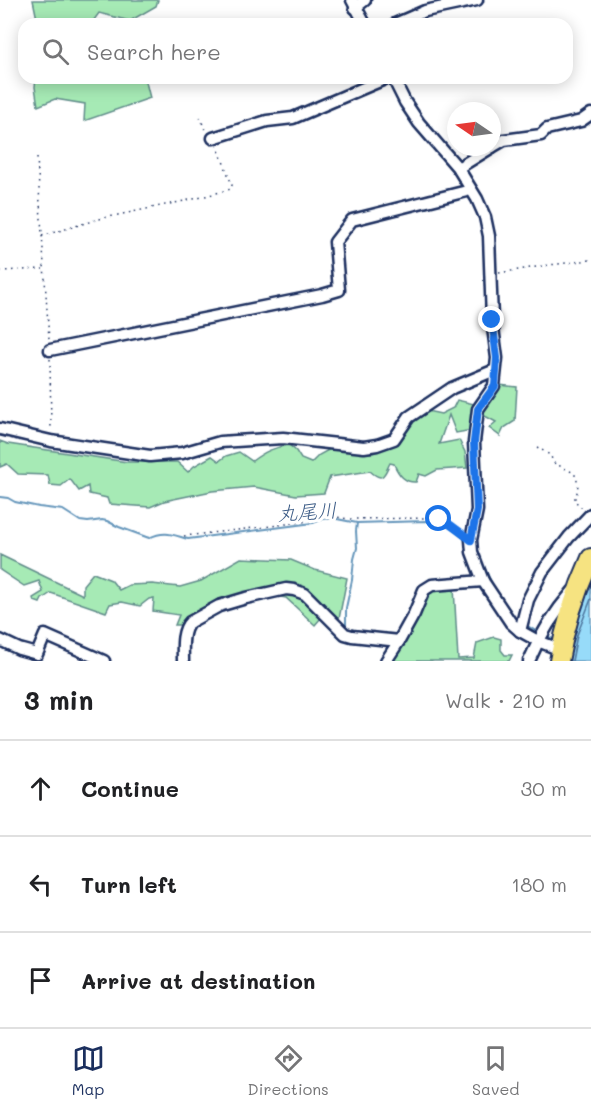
<!DOCTYPE html>
<html lang="en">
<head>
<meta charset="utf-8">
<style>
	:root { --surface:#fff; --page:#f6f6f6; --text:#202124; --muted:#757577; --line:#e0e0e0; --accent:#1b2f5e }
	body { margin:0; font-family:Mali,"Klee One",sans-serif; background:var(--page); color:var(--text) }
	.compass { position:absolute; left:447px; top:102px; width:54px; height:54px; border-radius:50%; background:var(--surface); box-shadow:0 3px 15px #0003; rotate:283deg }
	.stop { position:absolute; width:18px; height:18px; margin:-14px; border:4px solid #1a73e8; border-radius:50%; background:#fff }
	.stop.end { background:#1a73e8; border-color:#fff; box-shadow:0 2px 6px #0008 }
	.list { margin:0; padding:0; list-style:none }
	h2 { display:flex; justify-content:space-between; align-items:center; height:78px; margin:0; padding:0 24px; font-size:26px }
	h2 small { font-size:20px; font-weight:400; color:var(--muted) }
	.list li { display:grid; grid-template-columns:39px 1fr auto; gap:18px; align-items:center; box-sizing:border-box; height:96px; padding:0 24px; border-top:2px solid var(--line) }
	.list b { display:block; font-size:22px; white-space:nowrap }
	.list em { font-size:20px; font-style:normal; color:var(--muted) }
	.icon { flex:none; width:33px; height:33px; fill:none; stroke:currentColor; stroke-width:2; stroke-linecap:round; stroke-linejoin:round }
	.map { position:relative; flex:none; width:591px; height:661px; overflow:hidden }
	.search { position:absolute; background:var(--surface); box-shadow:0 3px 15px #0003; left:18px; right:18px; top:18px; height:66px; display:flex; align-items:center; gap:15px; box-sizing:border-box; padding:0 21px; border-radius:18px; color:var(--muted); font-size:22px }
	.sheet { height:366px; background:var(--surface) }
	nav { display:flex; justify-content:space-around; align-items:center; box-sizing:border-box; height:84px; border-top:2px solid var(--line); background:var(--surface); font-size:16px; color:var(--muted) }
	nav a { display:grid; justify-items:center; gap:3px }
	nav .on { color:var(--accent) }
	.map>svg:first-child { display:block }
</style>
</head>
<body>
<div class="map">
<svg width="591" height="661" viewBox="0 0 591 661">
	<rect width="100%" height="100%" fill="#fff"/>
	<filter id="ink" filterUnits="userSpaceOnUse"><feTurbulence type="fractalNoise" baseFrequency=".0167" numOctaves="2"/><feDisplacementMap in="SourceGraphic" scale="12" xChannelSelector="R" yChannelSelector="G"/><feConvolveMatrix kernelMatrix="1 2 1 2 8 2 1 2 1" color-interpolation-filters="sRGB"/></filter>
	<g filter="url(#ink)">
		<!-- green -->
		<g fill="#a6eab5" stroke="#608c8a" stroke-width="1.5">
			<path d="M33,0H158L156,6L130,21L99,13L91,24H38Z"/>
			<path d="M36,78H145L150,98L84,121L85,104L55,99L38,106L35,87Z"/>
			<path d="M499,385L517,387L515,421L504,428L500,436L489,428L496,422L485,416H473L472,430L456,433L449,415L439,444L459,440L465,452L467,468L437,470L426,476L419,474L416,482C404,483 398,474 394,464L390,463C384,475 383,483 370,471L330,477L324,493L296,495L254,487L212,491L164,501L150,507L109,504L107,498L89,494L88,486L79,491L70,479L61,486L50,485L48,475L18,474L7,464L0,467V441L8,444L127,462H177L188,472L194,466L212,456L219,461L226,456L239,452L252,461C264,452 274,447 289,445L296,451L301,459L311,463L319,455L330,449H337L353,452L373,453L396,443L413,418L427,411L441,414L453,408L457,400L474,404L489,400Z"/>
			<path d="M0,555L83,595V585L93,573L111,580L119,590L129,585L152,584L180,587L201,581L241,558L291,560L315,570L347,578L339,619L327,611L315,625L286,598L260,593L199,611L182,625H175L179,615L153,611L154,598L149,599L140,606L122,602L110,604L106,612L51,593L42,599L40,603L34,601L33,598L43,592L39,581L24,586L0,570Z"/>
			<path d="M454,587L458,659L474,658L477,643L494,637L501,639V650L505,655H512L509,661H389L425,597L433,591Z"/>
		</g>
		<!-- water -->
		<path fill="#97dbf9" stroke="#6596bb" stroke-width="1.5" d="M591,584V661H566L571,633Z"/>
		<g fill="none" stroke-linecap="round" stroke-linejoin="round">
			<!-- shore -->
			<path stroke="#4d749c" stroke-width="1.5" d="M572,661L577,635L591,599"/>
			<!-- stream -->
			<g stroke="#6596bb" stroke-width="2">
				<path d="M0,497L8,498L15,502L39,507L63,510L80,521L88,522L102,520L107,521L119,527L149,538C165,530 173,535 188,539L313,523L323,519L332,518L357,523L427,521C446,522 452,528 466,540"/>
				<path d="M476,546L483,565L495,590"/>
				<path d="M526,625L539,633"/>
				<path d="M346,629V608L352,580L354,559L357,548L356,531L357,523"/>
				<path d="M544,635L555,640"/>
			</g>
			<defs>
				<g id="street">
					<path d="M352,0L365,24"/>
					<path d="M355,8L365,0"/>
					<path d="M395,24L425,11L477,0"/>
					<path d="M393,78L405,102L419,123L458,168L477,199L485,217L489,236L492,320L497,358L494,386L478,409L474,442L477,510L471,540L472,552L483,581L511,623L520,631L538,641L561,650"/>
					<path d="M213,138L267,121L293,118L387,78"/>
					<path d="M492,147L504,140L541,135L547,129L581,121L591,114"/>
					<path d="M458,168L492,147"/>
					<path d="M50,350L322,295L339,290L335,242L352,220L471,190"/>
					<path d="M0,429L51,441L150,456L182,453L220,442L283,438L364,447L377,445L394,439L409,417L452,388L495,370"/>
					<path d="M520,631L528,600L542,572L569,537L591,514"/>
					<path d="M0,640L19,649L37,654L45,635L104,661"/>
					<path d="M183,661C183,649 181,631 190,622L219,606L246,598L286,589L294,590L305,594L345,634L352,636L399,641L414,614L424,590L432,585L483,581"/>
					<path d="M386,661L399,641"/>
					<path d="M529,661C540,635 554,613 573,591"/>
				</g>
				<path id="highway" d="M559,661C565,625 576,591 591,558"/>
			</defs>
			<!-- street casing -->
			<use href="#street" stroke="#1b2f5e" stroke-width="15"/>
			<!-- highway casing -->
			<use href="#highway" stroke="#1b2f5e" stroke-width="22"/>
			<!-- path -->
			<g stroke="#1b2f5e" stroke-width="1.5" stroke-dasharray="1.5 4.5" stroke-linecap="butt">
				<path d="M200,117L205,130"/>
				<path d="M37,158L49,340"/>
				<path d="M42,236L99,219L198,198L231,189L232,185L217,145"/>
				<path d="M0,271L43,269"/>
				<path d="M499,273L549,265L591,260"/>
				<path d="M50,359L51,430"/>
				<path d="M537,447L550,455L554,463L574,473C579,483 579,490 574,500L582,508"/>
				<path d="M184,536L263,527L309,521L319,517L330,516L348,519L429,518C443,520 451,525 463,535"/>
			</g>
			<!-- street -->
			<use href="#street" stroke="#fff" stroke-width="10"/>
			<!-- highway -->
			<use href="#highway" stroke="#f6e381" stroke-width="18"/>
		</g>
	</g>
	<g fill="none" stroke-linecap="round" stroke-linejoin="round" filter="url(#ink)">
		<!-- route -->
		<path stroke="#1a73e8" stroke-width="8" d="M439,519L448,523L471,540L477,510L474,442L478,409L495,386L497,358L492,320"/>
	</g>
	<g text-anchor="middle" dominant-baseline="central" stroke-width="6" stroke-linejoin="round" paint-order="stroke">
		<!-- water labels -->
		<g font-size="20" font-style="italic" fill="#3a5a85" stroke="#fff">
			<text transform="translate(307 511) rotate(-4)">丸尾川</text>
		</g>
	</g>
</svg>
<svg class="compass" viewBox="-18 -18 36 36"><path d="M0-13l5 13h-10z" fill="#e53935"/><path d="M0 13l5-13h-10z" fill="#757577"/></svg>
<div class="stop" style="left:439px;top:519px"></div>
<div class="stop end" style="left:492px;top:320px"></div>
<div class="search"><svg class="icon" aria-label="search" viewBox="0 0 24 24"><circle cx="10" cy="10" r="6"/><path d="M15 15l6 6"/></svg>Search here</div>
</div>
<section class="sheet">
<h2>3 min<small>Walk · 210 m</small></h2>
<ul class="list">
<li><svg class="icon" aria-label="ahead" viewBox="0 0 24 24"><path d="M12 20V5M6 11l6-6 6 6"/></svg><div><b>Continue</b></div><em>30 m</em></li>
<li><svg class="icon" aria-label="left" viewBox="0 0 24 24"><path d="M17 20v-9H6M10 6l-5 5 5 5"/></svg><div><b>Turn left</b></div><em>180 m</em></li>
<li><svg class="icon" aria-label="arrive" viewBox="0 0 24 24"><path d="M6 21V4h12l-3 4 3 4H6"/></svg><div><b>Arrive at destination</b></div></li>
</ul>
</section>
<nav>
<a class="on"><svg class="icon" aria-label="map" viewBox="0 0 24 24"><path d="M3 6l6-2 6 2 6-2v14l-6 2-6-2-6 2zM9 4v14M15 6v14"/></svg>Map</a>
<a><svg class="icon" aria-label="directions" viewBox="0 0 24 24"><path d="M12 3l9 9-9 9-9-9zM9 14v-3h6M13 9l2 2-2 2"/></svg>Directions</a>
<a><svg class="icon" aria-label="saved" viewBox="0 0 24 24"><path d="M7 4h10v16l-5-4-5 4z"/></svg>Saved</a>
</nav>
</body>
</html>
